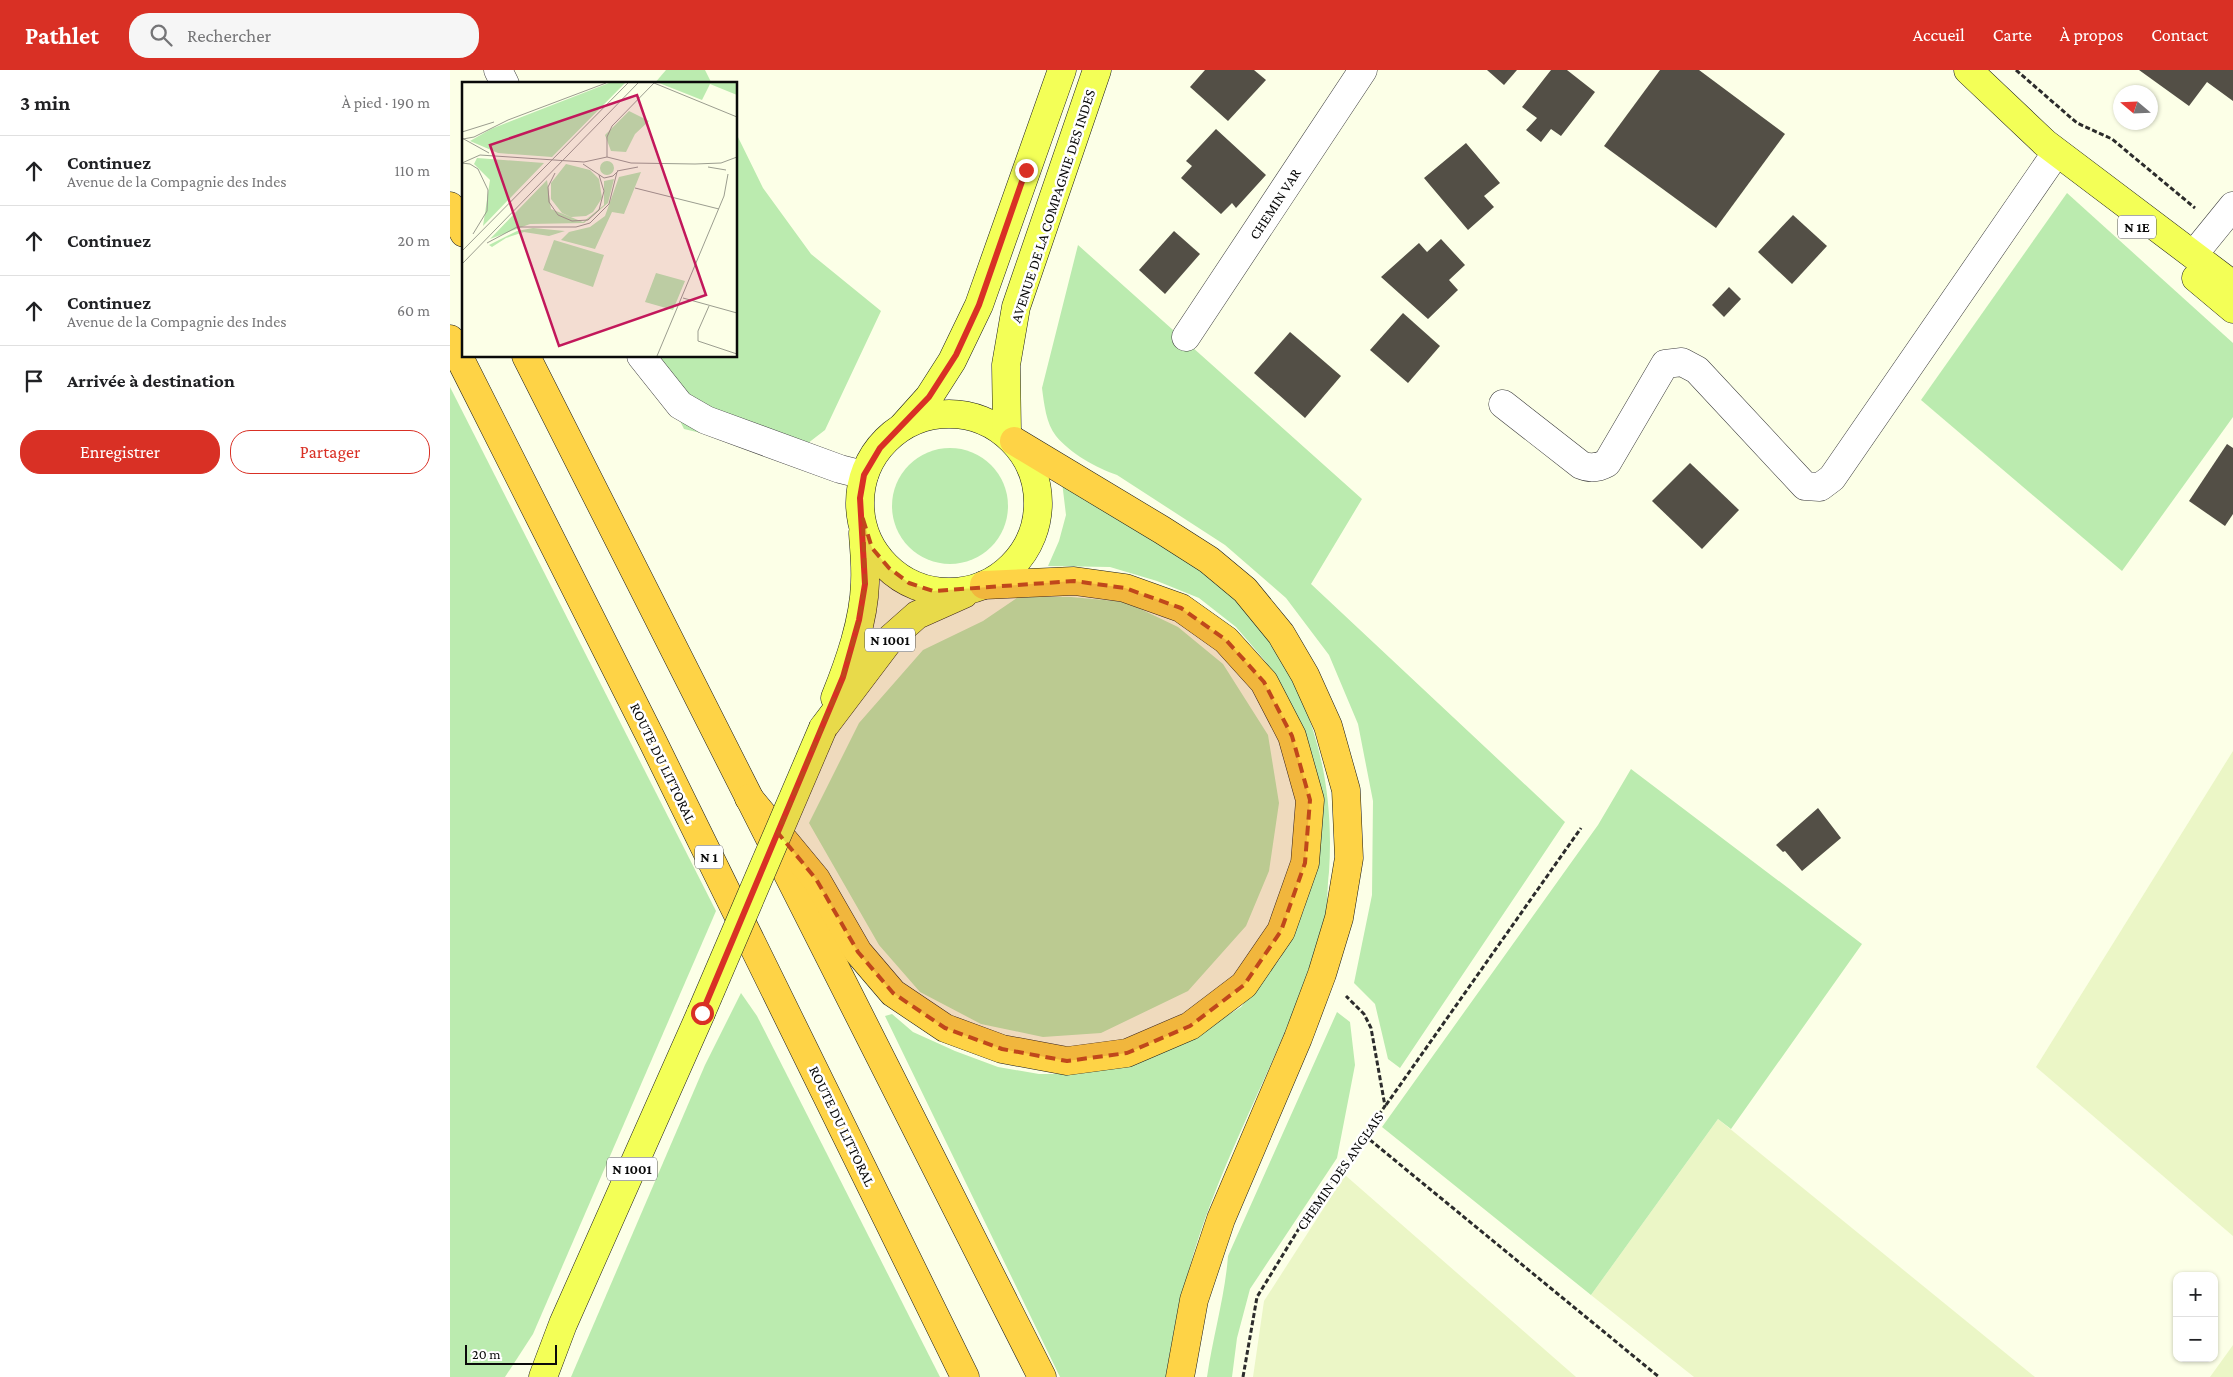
<!DOCTYPE html>
<html lang="fr">
<head>
<meta charset="utf-8">
<style>
	:root { --surface:#fff; --page:#f6f6f6; --text:#202124; --muted:#757577; --line:#e0e0e0; --accent:#d93025 }
	body { margin:0; font-family:"Crimson Pro",serif; background:var(--page); color:var(--text) }
	.controls { position:absolute; right:15px; bottom:15px; display:grid; overflow:hidden; border-radius:10px; box-shadow:0 1px 4px #0004 }
	.controls button { width:45px; height:45px; display:grid; place-items:center; padding:0; border:0; border-bottom:1px solid var(--line); background:var(--surface); color:var(--text); font:25px sans-serif }
	.compass { position:absolute; left:1663px; top:15px; width:45px; height:45px; border-radius:50%; background:var(--surface); box-shadow:0 1px 4px #0004; rotate:289deg }
	.scale { position:absolute; left:15px; bottom:12px; width:92px; box-sizing:border-box; padding-left:5px; border:2px solid #0a0a0a; border-top:0; font-size:14px; line-height:18px; white-space:nowrap; color:#0a0a0a; -webkit-text-stroke:4px #fff; paint-order:stroke }
	.stop { position:absolute; width:15px; height:15px; margin:-11px; border:4px solid #d93025; border-radius:50%; background:#fff }
	.stop.end { background:#d93025; border-color:#fff; box-shadow:0 1px 5px #0008 }
	.list { margin:0; padding:0; list-style:none }
	h2 { display:flex; justify-content:space-between; align-items:center; height:65px; margin:0; padding:0 20px; font-size:21px }
	h2 small { font-size:16px; font-weight:400; color:var(--muted) }
	.list li { display:grid; grid-template-columns:32px 1fr auto; gap:15px; align-items:center; box-sizing:border-box; height:70px; padding:0 20px; border-top:1px solid var(--line) }
	.list b { display:block; font-size:19px; white-space:nowrap }
	.list p { margin:0; font-size:16px; white-space:nowrap; color:var(--muted) }
	.list em { font-size:16px; font-style:normal; color:var(--muted) }
	.actions { display:flex; gap:10px; padding:15px 20px }
	.actions a { flex:1; padding:11px 0; border:1px solid var(--accent); border-radius:20px; text-align:center; font-size:18px; color:var(--accent) }
	.actions .main { background:var(--accent); color:#fff }
	.icon { flex:none; width:28px; height:28px; fill:none; stroke:currentColor; stroke-width:2; stroke-linecap:round; stroke-linejoin:round }
	.map { position:relative; flex:none; width:1783px; height:1307px; overflow:hidden }
	header { display:flex; align-items:center; gap:30px; box-sizing:border-box; height:70px; padding:0 25px; background:var(--accent); color:#fff }
	header strong { font-size:24px }
	nav { display:flex; gap:28px; margin-inline-start:auto; font-size:18px }
	.search { width:350px; height:45px; background:var(--page); display:flex; align-items:center; gap:12px; box-sizing:border-box; padding:0 18px; border-radius:20px; color:var(--muted); font-size:19px }
	main { display:flex }
	aside { flex:1; background:var(--surface) }
	.map>svg:first-child { display:block }
</style>
</head>
<body>
<header>
<strong>Pathlet</strong>
<div class="search"><svg class="icon" aria-label="search" viewBox="0 0 24 24"><circle cx="10" cy="10" r="6"/><path d="M15 15l6 6"/></svg>Rechercher</div>
<nav><a>Accueil</a><a>Carte</a><a>À propos</a><a>Contact</a></nav>
</header>
<main>
<aside>
<h2>3 min<small>À pied · 190 m</small></h2>
<ul class="list">
<li><svg class="icon" aria-label="ahead" viewBox="0 0 24 24"><path d="M12 20V5M6 11l6-6 6 6"/></svg><div><b>Continuez</b><p>Avenue de la Compagnie des Indes</p></div><em>110 m</em></li>
<li><svg class="icon" aria-label="ahead" viewBox="0 0 24 24"><path d="M12 20V5M6 11l6-6 6 6"/></svg><div><b>Continuez</b></div><em>20 m</em></li>
<li><svg class="icon" aria-label="ahead" viewBox="0 0 24 24"><path d="M12 20V5M6 11l6-6 6 6"/></svg><div><b>Continuez</b><p>Avenue de la Compagnie des Indes</p></div><em>60 m</em></li>
<li><svg class="icon" aria-label="arrive" viewBox="0 0 24 24"><path d="M6 21V4h12l-3 4 3 4H6"/></svg><div><b>Arrivée à destination</b></div></li>
</ul>
<div class="actions"><a class="main">Enregistrer</a><a>Partager</a></div>
</aside>
<div class="map">
<svg width="1783" height="1307" viewBox="0 0 1783 1307">
	<rect width="100%" height="100%" fill="#fcffe7"/>
	<!-- farmland -->
	<g fill="#ebf6c6">
		<path d="M1783,681V1166L1586,997Z"/>
		<path d="M1268,1049L1585,1307H1244L1141,1225Z"/>
		<path d="M895,1105L1126,1307H803L814,1231Z"/>
		<path d="M1783,1275V1307H1760Z"/>
	</g>
	<!-- green -->
	<g fill="#bbebaf">
		<path d="M216,0H255L262,14H204Z"/>
		<path d="M286,63L313,118L361,184L431,241L375,360L353,377L327,381L234,359L198,286H286Z"/>
		<path d="M1617,123L1783,273V347L1672,501L1471,330Z"/>
		<path d="M628,175L912,429L861,514L1115,752L950,998L938,989L925,934L904,913L922,825L923,731L908,654L879,585L836,528L775,475L667,405C646,398 620,383 606,366C596,354 594,333 592,318Z"/>
		<path d="M0,317L266,841L83,1264L55,1307H0Z"/>
		<circle cx="500" cy="436" r="58"/>
		<path d="M612,412C645,432 677,452 710,473C736,489 766,506 786,528C856,607 886,697 879,802C877,817 878,834 875,849C849,947 798,1036 762,1130C740,1187 725,1247 716,1307H610L435,946L442,944L463,962L505,981L548,997L589,1004H628L676,996L732,974L791,937L830,889L854,840L868,771L843,641L816,592L786,557L749,528L707,511L660,497L598,496L609,471L616,445Z"/>
		<path d="M570,526L621,527L676,532L728,557L773,594L818,665L829,733L819,801L796,856L738,921L651,963L593,967L531,954L470,922L429,875L359,753L409,653L473,580L533,551Z"/>
		<path d="M1181,699L1412,874L1281,1059L1268,1049L1141,1225L932,1057L1148,755Z"/>
		<path d="M291,923L307,946L490,1307H121L255,995Z"/>
		<path d="M887,942L900,952L905,995L887,1088L800,1219L787,1268L782,1307H757C763,1266 775,1226 778,1186Z"/>
	</g>
	<!-- building -->
	<g fill="#534f46">
		<path d="M755,0H804L816,10L778,51L740,17Z"/>
		<path d="M1037,0H1067L1054,15Z"/>
		<path d="M1101,0H1117L1145,22L1111,66L1101,59L1091,72L1076,60L1087,48L1072,37Z"/>
		<path d="M1210,0H1249L1335,64L1266,158L1154,76Z"/>
		<path d="M1689,0H1783V31L1757,12L1739,36Z"/>
		<path d="M766,59L816,105L786,138L782,133L771,144L731,108L742,96L736,91Z"/>
		<path d="M1016,73L1050,113L1034,126L1044,137L1018,160L974,108Z"/>
		<path d="M1343,145L1377,176L1342,214L1308,182Z"/>
		<path d="M724,161L750,184L715,224L689,200Z"/>
		<path d="M991,169L1015,195L999,210L1008,220L978,249L931,207L969,173L977,182Z"/>
		<path d="M1279,217L1291,229L1274,247L1262,235Z"/>
		<path d="M953,243L990,276L958,313L920,280Z"/>
		<path d="M840,262L891,306L855,348L804,303Z"/>
		<path d="M1777,374L1783,378V444L1775,456L1739,431Z"/>
		<path d="M1240,393L1289,440L1252,479L1202,431Z"/>
		<path d="M1368,738L1391,768L1352,801L1335,781L1333,782L1326,775Z"/>
	</g>
	<g fill="none" stroke-linecap="round" stroke-linejoin="round">
		<defs>
			<g id="minor">
				<path d="M48,0L55,14"/>
				<path d="M1744,184L1783,136"/>
				<path d="M736,267L913,0"/>
				<path d="M191,286L230,335L256,350L390,399L414,405"/>
				<path d="M1053,334L1131,395C1140,399 1148,398 1157,393L1215,294L1232,292L1247,300L1355,416L1370,417L1382,408L1604,86"/>
			</g>
			<g id="major">
				<path d="M1518,0L1595,73L1783,215"/>
				<path d="M1746,208L1783,239"/>
				<circle cx="499" cy="433" r="89"/>
				<path d="M453,356L479,327L502,291L529,235L612,0"/>
				<path d="M557,361L556,295L566,237L647,0"/>
				<path d="M385,628C399,593 414,551 415,513C416,496 414,479 413,463"/>
				<path d="M373,658L441,568L467,545L514,524"/>
				<path d="M93,1307L113,1254L251,943"/>
			</g>
			<g id="highway">
				<path d="M0,136L14,163"/>
				<path d="M0,269L203,672L515,1307"/>
				<path d="M76,286L592,1307"/>
				<path d="M564,371L712,460L759,490L795,520L831,564L855,605L878,656L896,720L899,788L889,848L872,904L848,968L771,1149L744,1230L730,1307"/>
				<path d="M299,728L366,809L408,882L443,923L495,958L552,979L617,991L677,983L740,956L794,915L831,861L855,793L860,730L842,666L814,612L776,570L731,538L675,518L624,511L534,515"/>
			</g>
		</defs>
		<!-- minor casing -->
		<use href="#minor" stroke="#3d3d3d" stroke-width="29"/>
		<!-- major casing -->
		<use href="#major" stroke="#1b1b1b" stroke-width="29"/>
		<!-- highway casing -->
		<use href="#highway" stroke="#1b1b1b" stroke-width="29"/>
		<!-- path -->
		<g stroke="#2c2c2c" stroke-width="3" stroke-dasharray="5 2.5" stroke-linecap="butt">
			<path d="M1566,0L1627,53L1662,69L1745,138"/>
			<path d="M936,1035L1131,758"/>
			<path d="M914,1065L1209,1307"/>
			<path d="M793,1307L807,1227L856,1147L935,1036L921,958L914,944L896,926"/>
		</g>
		<!-- minor -->
		<use href="#minor" stroke="#fff" stroke-width="28"/>
		<!-- major -->
		<use href="#major" stroke="#f3ff57" stroke-width="28"/>
		<!-- highway -->
		<use href="#highway" stroke="#fed346" stroke-width="28"/>
		<defs>
			<path id="major-bridge" d="M251,943L373,658"/>
		</defs>
		<!-- major-bridge casing -->
		<use href="#major-bridge" stroke="#1b1b1b" stroke-width="29" stroke-linecap="butt"/>
		<!-- major-bridge -->
		<use href="#major-bridge" stroke="#f3ff57" stroke-width="28"/>
	</g>
	<g fill="none" stroke-linecap="round" stroke-linejoin="round">
		<!-- route -->
		<path stroke="#d93025" stroke-width="6" d="M252,943L393,607L409,550L415,514L410,428L414,405L430,378L479,327L506,285L529,235L576,100"/>
	</g>
	<!-- marked area -->
	<path fill="#c0471b" fill-opacity="0.2" stroke="#c0471b" stroke-width="4" stroke-dasharray="10 6" stroke-linejoin="round" d="M413,449L422,478L439,498L459,513L483,521L624,511L675,518L731,538L776,570L814,612L842,666L860,730L855,793L831,861L794,915L740,956L677,983L617,991L552,979L495,958L443,923L408,882L366,809L328,763L393,607L409,550L415,514Z"/>
	<g text-anchor="middle" dominant-baseline="central" stroke-width="5" stroke-linejoin="round" paint-order="stroke">
		<!-- shield labels -->
		<g fill="#fff" stroke="#545454" stroke-width="1">
			<rect x="1668" y="145.5" width="38" height="23" rx="4"/>
			<rect x="415" y="558.5" width="50" height="23" rx="4"/>
			<rect x="245" y="775.5" width="28" height="23" rx="4"/>
			<rect x="157" y="1087.5" width="50" height="23" rx="4"/>
		</g>
		<g font-size="14" font-weight="bold" fill="#0a0a0a">
			<text x="1687" y="157">N 1E</text>
			<text x="440" y="570">N 1001</text>
			<text x="259" y="787">N 1</text>
			<text x="182" y="1099">N 1001</text>
		</g>
		<!-- street labels -->
		<g font-size="15" fill="#0a0a0a" stroke="#fff">
			<text transform="translate(825 134) rotate(-57)">CHEMIN VAR</text>
			<text transform="translate(603 136) rotate(-72)">AVENUE DE LA COMPAGNIE DES INDES</text>
			<text transform="translate(213 693) rotate(64)">ROUTE DU LITTORAL</text>
			<text transform="translate(392 1056) rotate(64)">ROUTE DU LITTORAL</text>
			<text transform="translate(890 1101) rotate(-55)">CHEMIN DES ANGLAIS</text>
		</g>
	</g>
	<!-- overview -->
	<g transform="translate(12 12)">
		<rect width="275" height="275" fill="#fcffe7"/>
		<path d="M147,1H163L90,75L36,71L8,59L29,47ZM197,1H275V13L248,2L240,18ZM167,29L187,39L173,52L164,70L149,69L143,53ZM15,76L82,81L21,144L28,98L12,82ZM138 86a7 7 0 1 1 14 0a7 7 0 1 1-14 0ZM104,82L128,88L137,97L140,116L131,130L124,134L109,135L100,131L89,117V101ZM179,90L162,132L150,130L133,167L99,158L107,150L128,145L143,134L157,95ZM152,97L146,121L122,141L68,142L28,157L85,98L89,127L121,140L142,123V99ZM71,146L103,149L87,154L62,150L44,156L30,165L27,163L55,149ZM92,158L142,173L131,205L81,188ZM194,191L223,199L211,228L183,220Z" fill="#bbebaf"/>
		<path fill="none" stroke="#9b9d8f" stroke-width="1" d="M0,50L32,40M0,56L27,71M1,57L12,55L46,38L144,1M145,75V55L150,44L192,1L275,35M0,81L18,73L122,80L145,75L169,81L233,82L259,81L275,75M0,81L8,82L16,87L26,108L25,129L11,152M121,82L142,96L151,94L156,89M246,85L264,88M155,89L176,85M93,91L86,105L87,120L96,133L110,139L126,138L137,128L142,109L137,93M173,106L257,127M25,161L55,145H114L128,141L147,122L155,90M0,169L166,1M0,182L176,1M221,216L275,231M247,224L236,249V259L275,272M195,274L262,114L266,92"/>
		<path fill="#c2185b" fill-opacity="0.15" stroke="#c2185b" stroke-width="2.5" d="M175,13L244,213L97,264L28,63Z"/>
		<rect width="275" height="275" fill="none" stroke="#0a0a0a" stroke-width="2.5"/>
	</g>
</svg>
<div class="controls">
<button>+</button>
<button>−</button>
</div>
<svg class="compass" viewBox="-18 -18 36 36"><path d="M0-13l5 13h-10z" fill="#e53935"/><path d="M0 13l5-13h-10z" fill="#757577"/></svg>
<div class="scale">20 m</div>
<div class="stop" style="left:252px;top:943px"></div>
<div class="stop end" style="left:576px;top:100px"></div>
</div>
</main>
</body>
</html>
